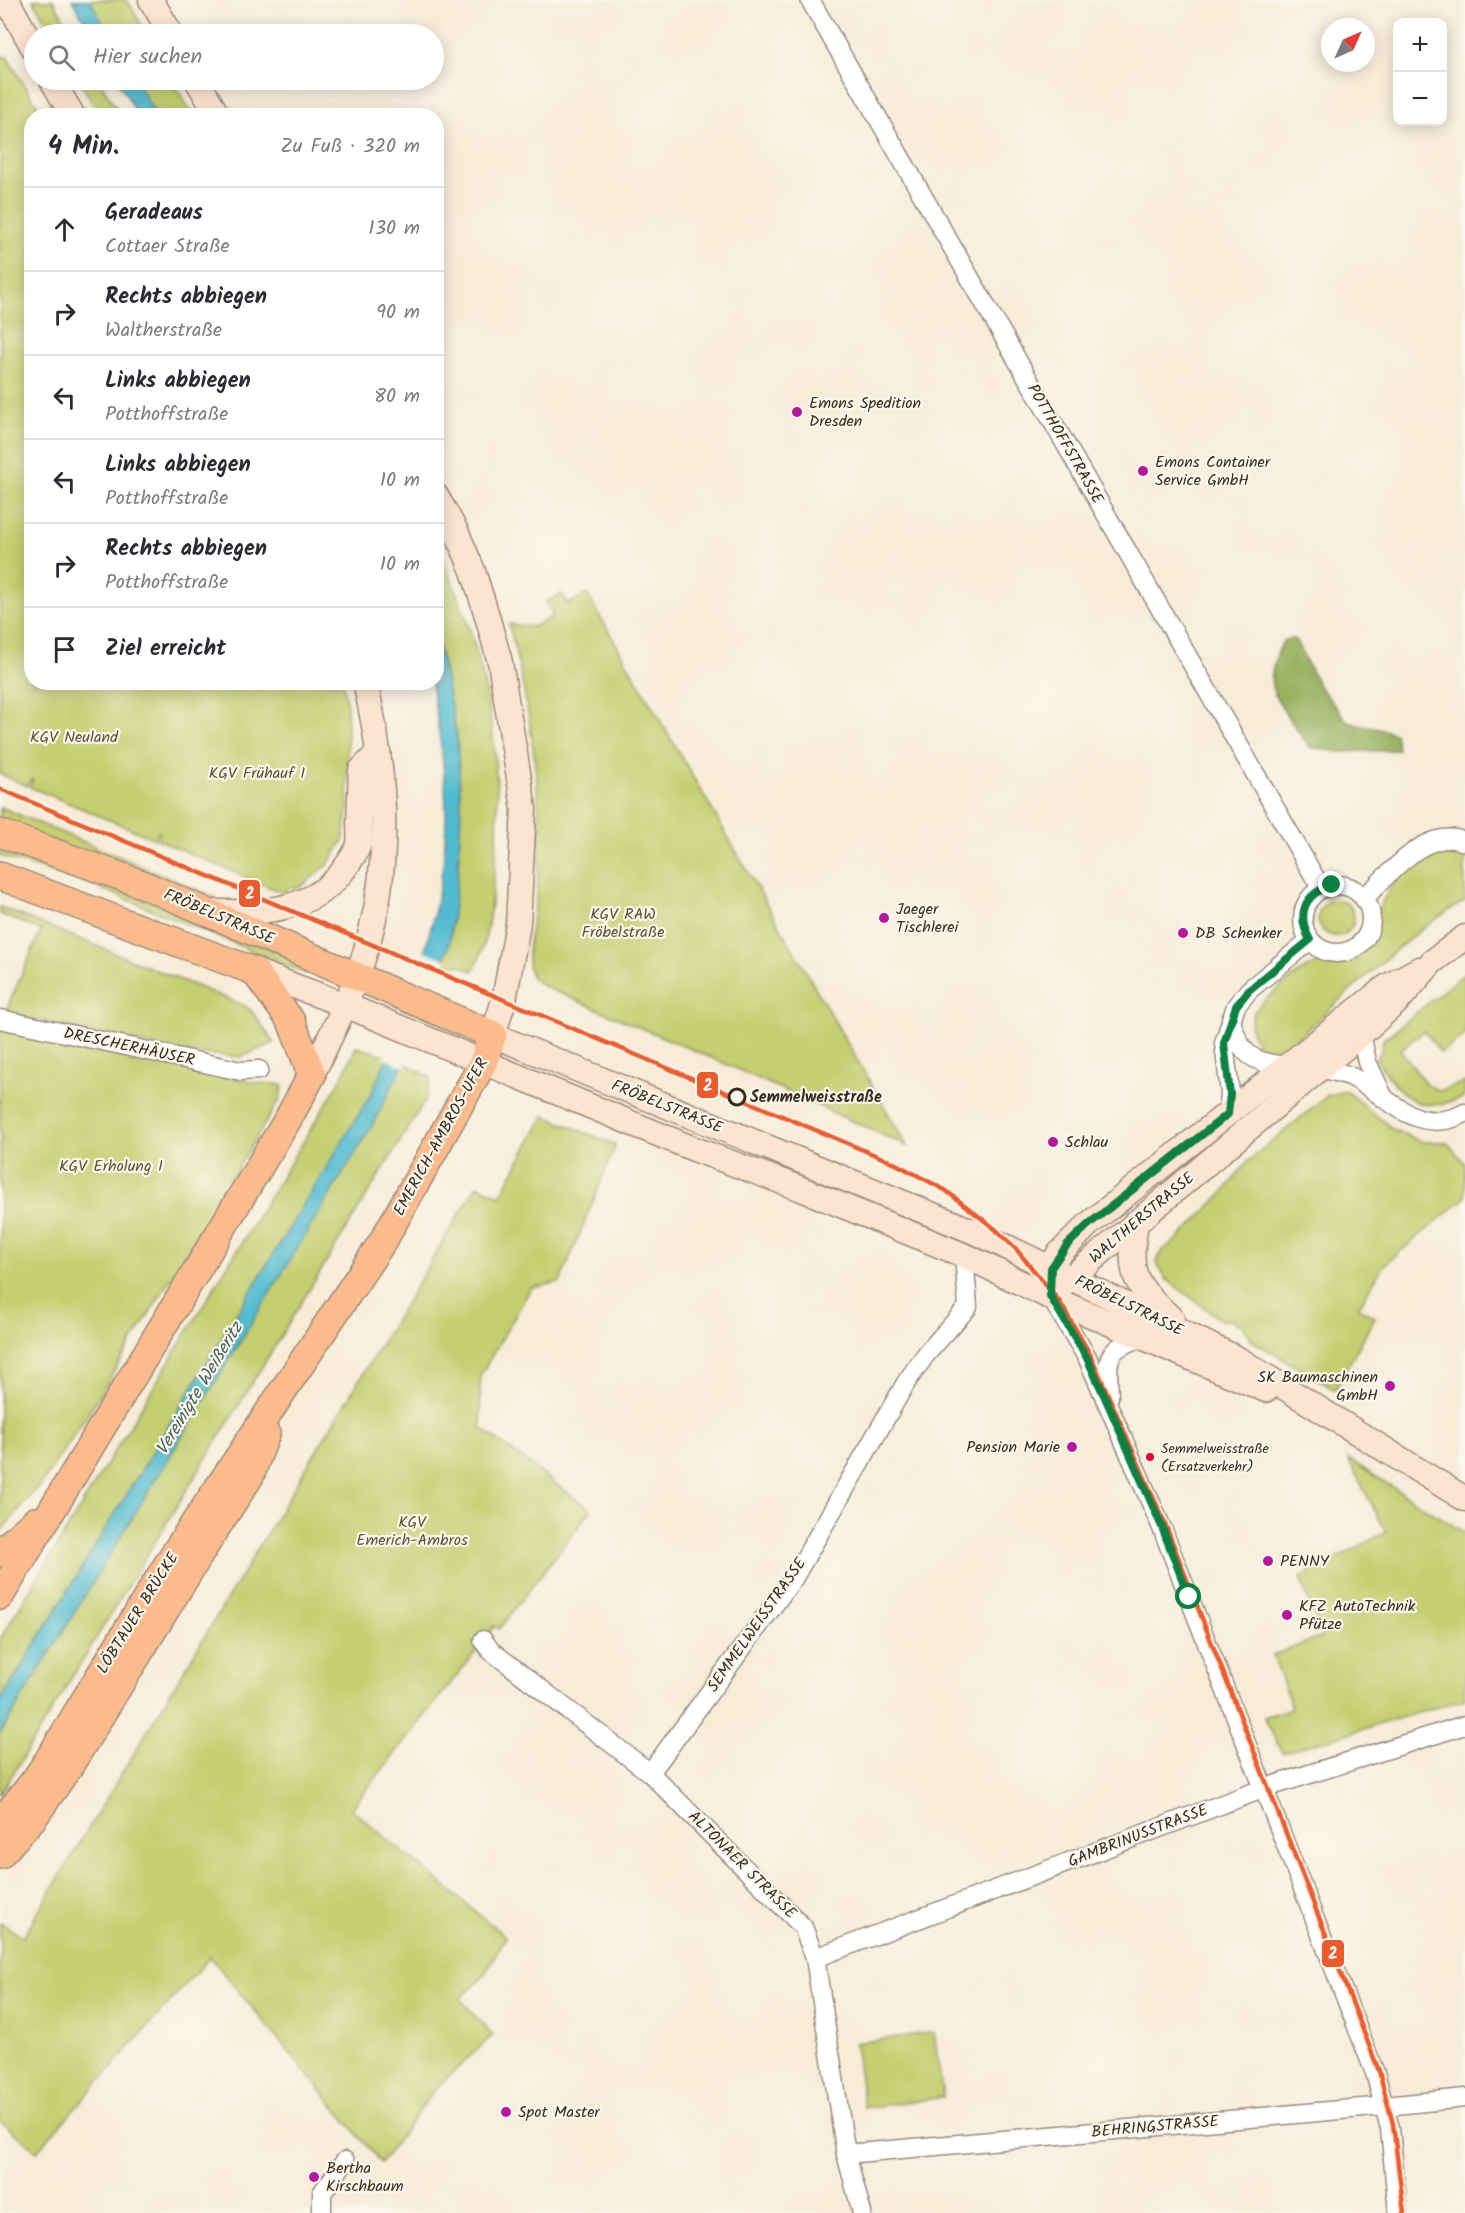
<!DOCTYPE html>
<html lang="de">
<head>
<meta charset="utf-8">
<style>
	:root { --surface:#fff; --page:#f2f2f3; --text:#2b2b33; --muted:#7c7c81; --line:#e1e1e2 }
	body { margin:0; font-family:Kalam,sans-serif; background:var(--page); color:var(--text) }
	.controls { position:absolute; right:18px; top:18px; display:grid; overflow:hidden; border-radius:12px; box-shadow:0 3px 15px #0003 }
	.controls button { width:54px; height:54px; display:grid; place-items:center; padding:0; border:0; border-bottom:2px solid var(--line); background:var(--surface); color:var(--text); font:30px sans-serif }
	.compass { position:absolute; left:1321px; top:18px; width:54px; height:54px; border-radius:50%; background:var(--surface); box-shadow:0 3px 15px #0003; rotate:45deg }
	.stop { position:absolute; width:18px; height:18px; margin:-14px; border:4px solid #0b8043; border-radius:50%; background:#fff }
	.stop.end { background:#0b8043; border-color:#fff; box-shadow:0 2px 6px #0008 }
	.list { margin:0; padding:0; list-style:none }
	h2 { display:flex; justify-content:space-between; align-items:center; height:78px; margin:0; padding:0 24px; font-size:26px }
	h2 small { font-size:20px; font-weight:400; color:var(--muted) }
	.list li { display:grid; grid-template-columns:39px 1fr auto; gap:18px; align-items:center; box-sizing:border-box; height:84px; padding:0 24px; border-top:2px solid var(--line) }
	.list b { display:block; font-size:22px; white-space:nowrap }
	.list p { margin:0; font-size:20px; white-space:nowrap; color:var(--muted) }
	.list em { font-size:20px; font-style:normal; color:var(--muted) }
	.icon { flex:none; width:33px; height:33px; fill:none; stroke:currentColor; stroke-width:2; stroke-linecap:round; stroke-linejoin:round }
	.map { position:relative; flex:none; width:1465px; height:2213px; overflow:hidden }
	.search { position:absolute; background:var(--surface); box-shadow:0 3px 15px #0003; left:24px; top:24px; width:420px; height:66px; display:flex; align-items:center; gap:15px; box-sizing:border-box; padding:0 21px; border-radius:33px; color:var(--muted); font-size:22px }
	.panel { position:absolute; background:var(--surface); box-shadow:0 3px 15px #0003; left:24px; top:108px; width:420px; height:582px; border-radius:24px }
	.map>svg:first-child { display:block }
</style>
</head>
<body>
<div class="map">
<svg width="1465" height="2213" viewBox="0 0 1465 2213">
	<rect width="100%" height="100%" fill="#fbf7ec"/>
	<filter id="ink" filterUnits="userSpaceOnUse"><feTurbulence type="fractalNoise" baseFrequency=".0167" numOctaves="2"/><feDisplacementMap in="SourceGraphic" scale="12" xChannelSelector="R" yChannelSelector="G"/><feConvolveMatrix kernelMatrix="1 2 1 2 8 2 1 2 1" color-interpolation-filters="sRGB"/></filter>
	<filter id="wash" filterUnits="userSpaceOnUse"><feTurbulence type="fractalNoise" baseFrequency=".008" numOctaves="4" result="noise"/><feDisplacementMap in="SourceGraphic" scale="24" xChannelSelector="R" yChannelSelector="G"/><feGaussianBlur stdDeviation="1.35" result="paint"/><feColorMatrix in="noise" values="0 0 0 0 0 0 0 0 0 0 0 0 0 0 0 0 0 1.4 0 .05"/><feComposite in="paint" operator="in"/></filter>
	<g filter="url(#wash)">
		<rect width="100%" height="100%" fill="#f7ecd8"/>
		<!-- green -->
		<g fill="#c3cf70" stroke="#7f7c47" stroke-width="1.5">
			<path d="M33,0H53L73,34H53Z"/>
			<path d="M90,0H127L147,34H109Z"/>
			<path d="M0,56L7,57L43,115L32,116V682L343,683L347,705L348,811L343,841L328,865L299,888L293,889L291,887L283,893L158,840L160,832H158L155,839L30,787L33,780L32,779L27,786L0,774Z"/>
			<path d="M79,80H99L120,115H100Z"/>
			<path d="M135,80H172L193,115H156Z"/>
			<path d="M436,547C490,653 506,770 493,887C490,911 486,951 473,971L460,965L442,964L449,946L458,871L461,809L457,737L443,665L437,643Z"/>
			<path d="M562,594L568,604L587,594L907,1146L728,1065L543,986C540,983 534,981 532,977C521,963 535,911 537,892C545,801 531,712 509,624L533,627L553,616L546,602Z"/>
			<path d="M0,807L218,898L168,883L0,822Z"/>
			<path d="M0,843L311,965L307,974L88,883L0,856Z"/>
			<path d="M1450,850L1465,854V901C1397,939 1345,1000 1285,1048C1256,1059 1239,1025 1260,1005C1270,995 1299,971 1311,966C1332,956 1346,965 1366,947C1378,934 1373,927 1378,913C1385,890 1408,862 1432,854C1438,852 1444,851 1450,850Z"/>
			<circle cx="1336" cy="918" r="18"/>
			<path d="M0,907L243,1005L251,1010L274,1043L241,1057L180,1052L5,1013L41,930L0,914Z"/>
			<path d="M1465,973V1035L1441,1053L1424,1031L1400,1050L1427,1085L1440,1091L1465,1082V1097C1416,1116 1403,1098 1376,1059L1380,1055L1383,1040Z"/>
			<path d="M0,1029L251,1082L283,1085L280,1099L93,1406L44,1480L0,1532Z"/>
			<path d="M356,1047L388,1056L373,1091L0,1702V1639L339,1083Z"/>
			<path d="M404,1063L431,1077L426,1099L0,1795V1734L279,1278Z"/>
			<path d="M1346,1091L1394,1130L1423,1142H1447L1465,1164V1198L1384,1265L1358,1308L1375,1317L1335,1390L1251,1340L1242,1325L1230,1320H1221L1166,1279L1157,1263L1161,1251L1177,1240L1223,1193L1247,1162L1328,1095Z"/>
			<path d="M544,1116L616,1145L560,1282L531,1288L480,1376L481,1428L591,1510L499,1629L494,1626L478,1649L351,1809L506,1937L483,1977L460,1999L493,2035L435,2089L381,2163L210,1957L37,2151L0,2121V1923L23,1937L477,1185L500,1196Z"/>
			<path d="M1348,1459L1465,1533V1699L1282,1753L1264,1717L1292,1708L1273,1655L1322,1637L1300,1577L1386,1532Z"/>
			<path d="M934,2032L943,2097L864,2108L855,2043Z"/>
		</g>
		<!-- forest -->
		<path fill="#9ab262" stroke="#6a6e40" stroke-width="1.5" d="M1295,639L1319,686L1347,721L1395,733L1398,750L1339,752L1310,747C1299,733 1276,702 1272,686C1269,673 1278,650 1284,640Z"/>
		<!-- water -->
		<g fill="#53bcd1" stroke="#477378" stroke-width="1.5">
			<path d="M72,0H90L109,34H92Z"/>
			<path d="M117,80H135L156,115H138Z"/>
			<path d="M437,643L443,665L457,737L461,809L458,871L449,946L404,1063L372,1126L0,1734V1702L373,1091C406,1012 439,929 445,842C449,788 440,735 431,683L436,682Z"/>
		</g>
		<!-- pier -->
		<path fill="#f7ecd8" d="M422,950L447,960L405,1067L383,1058Z"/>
	</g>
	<g filter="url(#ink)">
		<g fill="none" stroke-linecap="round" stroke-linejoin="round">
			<defs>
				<g id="street">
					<path d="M810,0L1321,888"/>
					<circle cx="1337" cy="919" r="34"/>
					<path d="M1364,898C1389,875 1427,825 1465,842"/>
					<path d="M0,1019L241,1071L259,1070"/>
					<path d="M1231,1019C1239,1055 1254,1064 1289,1066"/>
					<path d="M1361,1034L1367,1062L1384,1098"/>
					<path d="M1320,1068C1330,1071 1342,1073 1352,1077C1390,1097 1418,1138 1465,1113"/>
					<path d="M1228,1114L1230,1093L1224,1043L1236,1006L1249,990L1310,940"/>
					<path d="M1050,1296L1087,1357L1162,1528L1375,2073L1390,2128L1398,2213"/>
					<path d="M1109,1397C1108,1359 1102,1350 1143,1337"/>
					<path d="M483,1640L490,1650L650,1773L803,1927L815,1958L846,2154L862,2213"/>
					<path d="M650,1773L793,1579L907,1381L927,1353L968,1307L964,1255"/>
					<path d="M815,1958L1265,1788L1465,1725"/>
					<path d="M846,2154L1385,2106L1465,2098"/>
					<path d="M322,2213V2193L345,2161"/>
				</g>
				<g id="secondary">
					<path d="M7,0L34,49"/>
					<path d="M151,0L171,34"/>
					<path d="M52,80L73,116"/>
					<path d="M197,80L218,116"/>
					<path d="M436,496L456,531L473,571L485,609L500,662L524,809L518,924L504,1000L493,1035L982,1235L1238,1359L1465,1499"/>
					<path d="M210,912C258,912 309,914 342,872C348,864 356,854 359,844C360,837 359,828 359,821C360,804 360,787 361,770L378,753"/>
					<path d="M254,971L345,1005L694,1149L799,1188L968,1257L1060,1302L1266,1390"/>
					<path d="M312,1075C334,1028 359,982 371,931C392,850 384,763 365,682"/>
					<path d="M1136,1222C1128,1276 1132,1282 1172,1319"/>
					<path d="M1050,1282L1051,1268L1058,1255L1089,1224L1386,987L1419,969"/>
					<path d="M1061,1286L1361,1034L1399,1000L1432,962L1465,937"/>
				</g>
				<g id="primary">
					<path d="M0,833L142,884L493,1035L483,1063L383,1241L170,1560L49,1759L35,1780L0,1823"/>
					<path d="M0,876L254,971L291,1021L312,1075L288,1119L0,1596"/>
					<path d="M0,1553L35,1521"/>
					<path d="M0,1855L34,1817L70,1765L214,1531L250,1476L266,1434"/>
				</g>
			</defs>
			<!-- street casing -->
			<use href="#street" stroke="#998b7b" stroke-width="21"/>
			<!-- secondary casing -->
			<use href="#secondary" stroke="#998b7b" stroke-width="27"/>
			<!-- primary casing -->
			<use href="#primary" stroke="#998b7b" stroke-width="30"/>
			<!-- street -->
			<use href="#street" stroke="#fff" stroke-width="18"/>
			<!-- secondary -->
			<use href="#secondary" stroke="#fde4d1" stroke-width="24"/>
			<!-- primary -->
			<use href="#primary" stroke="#fbbb8d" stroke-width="27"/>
			<defs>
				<path id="tram-1" d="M0,789L892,1162L945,1190L994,1228L1016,1249L1060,1302L1090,1354L1166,1526L1379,2071L1393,2124L1404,2213"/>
			</defs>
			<!-- tram-1 casing -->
			<use href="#tram-1" stroke="#fbf7ec" stroke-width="9"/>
			<!-- tram-1 -->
			<use href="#tram-1" stroke="#eb5b2d" stroke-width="4.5"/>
		</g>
	</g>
	<g fill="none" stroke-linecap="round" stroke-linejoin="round" filter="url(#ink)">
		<!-- route -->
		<path stroke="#0b8043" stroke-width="8" d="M1189,1597L1162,1527L1108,1404L1087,1358L1050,1296L1051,1268L1067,1245L1089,1224L1228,1114L1230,1094L1224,1043L1236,1006L1249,990L1310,940C1296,914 1304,894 1332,885"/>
	</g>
	<!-- markers -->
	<g fill="#b5179e" stroke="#fbf7ec" stroke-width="2">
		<circle cx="797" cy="412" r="6"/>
		<circle cx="1143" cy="471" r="6"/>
		<circle cx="884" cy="918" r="6"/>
		<circle cx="1183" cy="933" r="6"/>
		<circle cx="1053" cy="1142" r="6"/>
		<circle cx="1390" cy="1386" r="6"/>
		<circle cx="1072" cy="1447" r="6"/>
		<circle cx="1268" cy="1561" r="6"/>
		<circle cx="1287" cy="1615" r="6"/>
		<circle cx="506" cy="2112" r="6"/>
		<circle cx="314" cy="2177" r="6"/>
	</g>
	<circle fill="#fbf7ec" stroke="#3b2a1e" stroke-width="3" cx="737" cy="1097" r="8"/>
	<circle fill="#e4002b" stroke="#fbf7ec" stroke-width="2" cx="1150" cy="1457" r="5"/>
	<g text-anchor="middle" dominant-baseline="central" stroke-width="4.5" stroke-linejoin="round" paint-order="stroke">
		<!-- bus labels -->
		<g font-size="14" fill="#3b2a1e" stroke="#fbf7ec" text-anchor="start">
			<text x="1161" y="1449">Semmelweisstraße<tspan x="1161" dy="18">(Ersatzverkehr)</tspan></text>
		</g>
		<!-- poi labels -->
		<g font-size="16" fill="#3b2a1e" stroke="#fbf7ec" text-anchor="start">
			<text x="809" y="403">Emons Spedition<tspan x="809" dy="18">Dresden</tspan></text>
			<text x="1155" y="462">Emons Container<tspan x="1155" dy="18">Service GmbH</tspan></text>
			<text x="896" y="909">Jaeger<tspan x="896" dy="18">Tischlerei</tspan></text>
			<text x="1195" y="933">DB Schenker</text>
			<text x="1065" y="1142">Schlau</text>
			<text x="1378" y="1377" text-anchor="end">SK Baumaschinen<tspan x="1378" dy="18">GmbH</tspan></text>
			<text x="1060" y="1447" text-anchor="end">Pension Marie</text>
			<text x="1280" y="1561">PENNY</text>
			<text x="1299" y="1606">KFZ AutoTechnik<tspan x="1299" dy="18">Pfütze</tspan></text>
			<text x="518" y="2112">Spot Master</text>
			<text x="326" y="2168">Bertha<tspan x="326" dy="18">Kirschbaum</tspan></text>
		</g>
		<!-- street labels -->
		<g font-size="16" fill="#3b2a1e" stroke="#fbf7ec">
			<text transform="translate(1065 444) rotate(60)">POTTHOFFSTRASSE</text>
			<text transform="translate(219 917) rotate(23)">FRÖBELSTRASSE</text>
			<text transform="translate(129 1047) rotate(12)">DRESCHERHÄUSER</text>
			<text transform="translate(667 1107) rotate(22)">FRÖBELSTRASSE</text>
			<text transform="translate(441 1137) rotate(-61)">EMERICH-AMBROS-UFER</text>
			<text transform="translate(1142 1218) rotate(-40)">WALTHERSTRASSE</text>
			<text transform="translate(1129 1306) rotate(26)">FRÖBELSTRASSE</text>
			<text transform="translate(138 1613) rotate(-58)">LÖBTAUER BRÜCKE</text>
			<text transform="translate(757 1625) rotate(-55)">SEMMELWEISSTRASSE</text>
			<text transform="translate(1138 1836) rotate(-21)">GAMBRINUSSTRASSE</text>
			<text transform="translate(742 1865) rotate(45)">ALTONAER STRASSE</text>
			<text transform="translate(1155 2127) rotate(-5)">BEHRINGSTRASSE</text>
		</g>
		<!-- park labels -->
		<g font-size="16" fill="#5d5332" stroke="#fbf7ec">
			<text x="74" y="737">KGV Neuland</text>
			<text x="257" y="773">KGV Frühauf I</text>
			<text x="623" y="914">KGV RAW<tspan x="623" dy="18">Fröbelstraße</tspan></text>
			<text x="111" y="1166">KGV Erholung I</text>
			<text x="412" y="1522">KGV<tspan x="412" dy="18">Emerich-Ambros</tspan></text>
		</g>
		<!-- stop labels -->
		<g font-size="16" font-weight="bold" fill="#3b2a1e" stroke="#fbf7ec" text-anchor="start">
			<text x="750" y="1097">Semmelweisstraße</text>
		</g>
		<!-- water labels -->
		<g font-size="18" font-style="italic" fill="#435d5d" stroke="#fbf7ec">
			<text transform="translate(200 1389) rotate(-59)">Vereinigte Weißeritz</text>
		</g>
	</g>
	<g stroke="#fbf7ec" stroke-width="2">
		<rect x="238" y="879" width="23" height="29" rx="6" fill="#eb5b2d"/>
		<rect x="696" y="1071" width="23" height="28" rx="6" fill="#eb5b2d"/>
		<rect x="1321" y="1939" width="24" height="29" rx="6" fill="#eb5b2d"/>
	</g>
	<g font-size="16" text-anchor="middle" font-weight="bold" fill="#fff">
		<text x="250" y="899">2</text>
		<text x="708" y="1091">2</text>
		<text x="1333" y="1959">2</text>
	</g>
</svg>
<div class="controls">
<button>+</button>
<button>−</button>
</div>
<svg class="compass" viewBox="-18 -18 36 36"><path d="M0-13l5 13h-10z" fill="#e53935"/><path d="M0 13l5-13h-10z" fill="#7c7c81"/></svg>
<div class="stop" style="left:1189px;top:1597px"></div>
<div class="stop end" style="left:1332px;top:885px"></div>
<div class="search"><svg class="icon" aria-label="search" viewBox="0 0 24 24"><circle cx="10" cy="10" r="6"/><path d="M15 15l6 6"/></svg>Hier suchen</div>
<section class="panel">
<h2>4 Min.<small>Zu Fuß · 320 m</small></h2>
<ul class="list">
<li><svg class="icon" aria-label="ahead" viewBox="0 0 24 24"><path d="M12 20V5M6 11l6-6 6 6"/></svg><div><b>Geradeaus</b><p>Cottaer Straße</p></div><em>130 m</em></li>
<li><svg class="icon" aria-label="right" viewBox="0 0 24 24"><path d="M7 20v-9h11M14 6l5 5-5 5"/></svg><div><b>Rechts abbiegen</b><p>Waltherstraße</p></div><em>90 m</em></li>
<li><svg class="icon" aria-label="left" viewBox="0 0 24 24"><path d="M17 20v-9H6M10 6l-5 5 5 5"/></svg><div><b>Links abbiegen</b><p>Potthoffstraße</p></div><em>80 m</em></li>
<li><svg class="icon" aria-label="left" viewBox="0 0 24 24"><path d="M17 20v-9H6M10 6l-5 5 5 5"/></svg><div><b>Links abbiegen</b><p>Potthoffstraße</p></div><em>10 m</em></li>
<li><svg class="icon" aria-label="right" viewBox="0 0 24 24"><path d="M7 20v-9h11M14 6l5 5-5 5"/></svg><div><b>Rechts abbiegen</b><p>Potthoffstraße</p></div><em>10 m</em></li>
<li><svg class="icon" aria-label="arrive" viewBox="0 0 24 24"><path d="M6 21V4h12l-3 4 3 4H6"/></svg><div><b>Ziel erreicht</b></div></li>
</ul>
</section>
</div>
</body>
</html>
